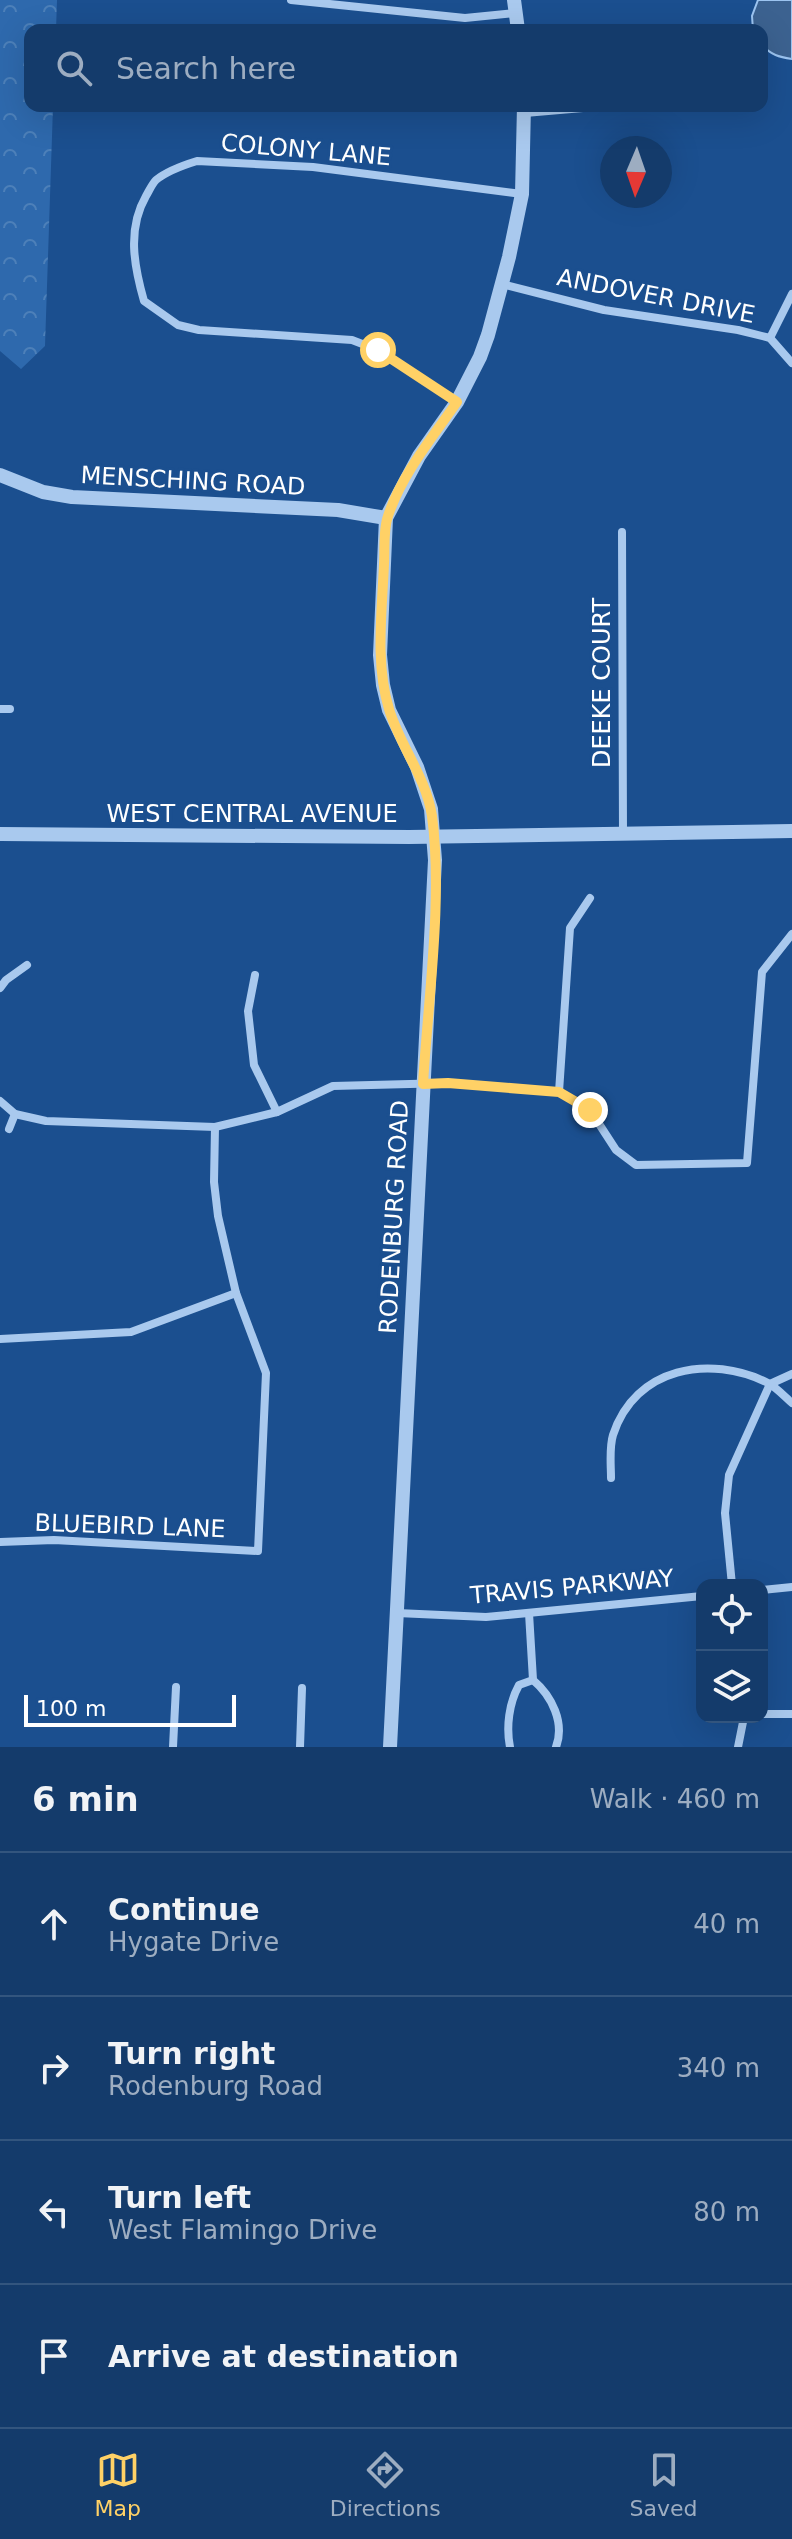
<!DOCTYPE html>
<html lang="en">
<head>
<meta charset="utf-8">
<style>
	:root { --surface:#143b6b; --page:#214673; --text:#f1f3f6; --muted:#9dadc1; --line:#33557e; --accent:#ffd166 }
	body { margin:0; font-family:"DejaVu Sans",sans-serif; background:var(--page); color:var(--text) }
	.controls { position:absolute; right:24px; bottom:24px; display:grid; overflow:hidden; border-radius:16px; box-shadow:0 8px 32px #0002 }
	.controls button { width:72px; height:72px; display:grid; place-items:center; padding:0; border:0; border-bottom:2px solid var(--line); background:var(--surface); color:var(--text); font:40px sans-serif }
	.compass { position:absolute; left:600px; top:136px; width:72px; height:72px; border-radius:50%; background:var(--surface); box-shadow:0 8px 32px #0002; rotate:182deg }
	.scale { position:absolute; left:24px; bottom:20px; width:212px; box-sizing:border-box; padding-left:8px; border:4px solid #fff; border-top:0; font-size:22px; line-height:28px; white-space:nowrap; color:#fff; -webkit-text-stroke:6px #1b4f8f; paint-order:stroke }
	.stop { position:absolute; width:24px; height:24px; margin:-18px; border:6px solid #ffd166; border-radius:50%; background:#fff }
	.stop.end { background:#ffd166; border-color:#fff; box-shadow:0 2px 8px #0008 }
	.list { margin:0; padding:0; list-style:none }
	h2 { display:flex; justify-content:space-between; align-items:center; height:104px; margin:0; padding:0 32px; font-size:34px }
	h2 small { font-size:26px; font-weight:400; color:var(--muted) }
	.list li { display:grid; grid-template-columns:52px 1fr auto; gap:24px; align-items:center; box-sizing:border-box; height:144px; padding:0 32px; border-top:2px solid var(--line) }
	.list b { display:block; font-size:30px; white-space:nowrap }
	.list p { margin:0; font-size:26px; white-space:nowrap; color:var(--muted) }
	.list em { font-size:26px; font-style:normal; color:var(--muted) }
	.icon { flex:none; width:44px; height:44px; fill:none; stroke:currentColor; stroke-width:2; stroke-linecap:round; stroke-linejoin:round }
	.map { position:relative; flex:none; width:792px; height:1747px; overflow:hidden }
	.search { position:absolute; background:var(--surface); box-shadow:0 8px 32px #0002; left:24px; right:24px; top:24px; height:88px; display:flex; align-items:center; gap:20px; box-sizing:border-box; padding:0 28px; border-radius:16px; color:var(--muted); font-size:30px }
	.sheet { height:680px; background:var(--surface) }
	nav { display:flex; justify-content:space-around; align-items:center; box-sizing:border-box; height:112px; border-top:2px solid var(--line); background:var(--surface); font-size:22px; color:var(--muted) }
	nav a { display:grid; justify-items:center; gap:4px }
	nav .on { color:var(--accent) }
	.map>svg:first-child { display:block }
</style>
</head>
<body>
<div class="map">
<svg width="792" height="1747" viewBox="0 0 792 1747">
	<defs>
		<pattern id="forest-crowns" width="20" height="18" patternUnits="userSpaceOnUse" patternTransform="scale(2)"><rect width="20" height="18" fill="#2e69ad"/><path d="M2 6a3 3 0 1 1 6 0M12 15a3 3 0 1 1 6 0" fill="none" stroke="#4d80b9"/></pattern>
	</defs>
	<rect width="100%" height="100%" fill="#1b4f8f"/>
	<!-- forest -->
	<path fill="url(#forest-crowns)" d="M0,0H57L56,30H30V106H53L45,346L21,369L0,351Z"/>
	<!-- water -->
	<path fill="#3c6290" stroke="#9cc4f0" stroke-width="2" d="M758,0H792V59C779,57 771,55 762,45V30H753L752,16Z"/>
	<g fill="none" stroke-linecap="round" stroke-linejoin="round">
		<!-- minor -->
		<g stroke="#a9c9ee" stroke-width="8">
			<path d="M291,0L465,18L516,13"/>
			<path d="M525,113L606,106"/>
			<path d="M502,284L604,310L738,330L770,338L792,363"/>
			<path d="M770,338L792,294"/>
			<path d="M457,402L378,350L352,340L199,330L178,325L144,301C134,266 127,229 146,196C149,191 152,184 156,180C167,171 184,165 197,161L313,167L522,194"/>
			<path d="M622,532L623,834"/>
			<path d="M0,709H10"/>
			<path d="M255,975L248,1011L254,1065L277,1112"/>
			<path d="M0,988L6,980L27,965"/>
			<path d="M559,1092L570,928L590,898"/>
			<path d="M0,1101L15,1114L46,1121L215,1127L277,1112L333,1086L448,1083L559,1092L590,1110L616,1150L636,1165L747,1163L762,972L792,934"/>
			<path d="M9,1129L15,1114"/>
			<path d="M0,1339L131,1332L236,1293"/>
			<path d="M611,1478C611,1465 609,1448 613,1435C635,1367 710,1354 768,1383C777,1388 785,1397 792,1403"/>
			<path d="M0,1542L54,1540L258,1551L266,1373L236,1293L218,1216L214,1182L215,1127"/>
			<path d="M732,1585L725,1513L729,1475L770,1384L792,1374"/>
			<path d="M762,1590L792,1587"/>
			<path d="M397,1613L486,1617L702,1596"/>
			<path d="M529,1613L533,1680C552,1696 565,1723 556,1747"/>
			<path d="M762,1714H792"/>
			<path d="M173,1747L176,1687"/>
			<path d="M300,1747L302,1688"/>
			<path d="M510,1747C506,1727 509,1703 519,1685L533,1680"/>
			<path d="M738,1747L744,1717"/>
		</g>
		<!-- tertiary -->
		<g stroke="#a9c9ee" stroke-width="14">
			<path d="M514,0L518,30"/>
			<path d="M0,475L43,492L72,497L338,510L386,518"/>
			<path d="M0,834L409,837L792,831"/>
			<path d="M390,1747L435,860L431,809L417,767L389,710L383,685L380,655L386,518L419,456L457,402L480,357L488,335L509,257L522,194L524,106"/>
		</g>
	</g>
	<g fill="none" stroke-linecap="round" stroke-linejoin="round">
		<!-- route -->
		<path stroke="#ffd166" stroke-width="10" d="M378,350L457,402C432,438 402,474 388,516C383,530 385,549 384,564C382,612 375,663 389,709C400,746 426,777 432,816C443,899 428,1000 423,1084L448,1083L559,1092L590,1110"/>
	</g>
	<g text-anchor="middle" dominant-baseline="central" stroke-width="6" stroke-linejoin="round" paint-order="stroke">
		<!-- street labels -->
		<g font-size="24" fill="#fff" stroke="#1b4f8f">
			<text transform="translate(306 150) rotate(5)">COLONY LANE</text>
			<text transform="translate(656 296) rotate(11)">ANDOVER DRIVE</text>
			<text transform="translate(193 481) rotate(3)">MENSCHING ROAD</text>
			<text transform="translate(602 683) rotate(-90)">DEEKE COURT</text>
			<text x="252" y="814">WEST CENTRAL AVENUE</text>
			<text transform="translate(394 1217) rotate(-87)">RODENBURG ROAD</text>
			<text transform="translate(130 1526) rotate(2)">BLUEBIRD LANE</text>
			<text transform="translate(572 1587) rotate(-5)">TRAVIS PARKWAY</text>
		</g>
	</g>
</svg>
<div class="controls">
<button><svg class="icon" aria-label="locate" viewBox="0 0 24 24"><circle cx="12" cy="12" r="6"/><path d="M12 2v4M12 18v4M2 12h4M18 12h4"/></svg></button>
<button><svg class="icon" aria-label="layers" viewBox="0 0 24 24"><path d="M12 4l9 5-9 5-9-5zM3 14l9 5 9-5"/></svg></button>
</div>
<svg class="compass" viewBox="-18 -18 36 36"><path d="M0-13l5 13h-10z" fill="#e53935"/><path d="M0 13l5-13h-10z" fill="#9dadc1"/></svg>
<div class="scale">100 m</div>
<div class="stop" style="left:378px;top:350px"></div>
<div class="stop end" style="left:590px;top:1110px"></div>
<div class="search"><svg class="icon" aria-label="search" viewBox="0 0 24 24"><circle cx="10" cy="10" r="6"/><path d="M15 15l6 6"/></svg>Search here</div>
</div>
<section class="sheet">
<h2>6 min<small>Walk · 460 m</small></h2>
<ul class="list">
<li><svg class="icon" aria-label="ahead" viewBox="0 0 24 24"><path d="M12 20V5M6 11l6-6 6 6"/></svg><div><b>Continue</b><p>Hygate Drive</p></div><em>40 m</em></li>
<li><svg class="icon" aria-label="right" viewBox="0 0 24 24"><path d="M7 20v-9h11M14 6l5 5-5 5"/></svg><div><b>Turn right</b><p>Rodenburg Road</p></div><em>340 m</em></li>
<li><svg class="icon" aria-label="left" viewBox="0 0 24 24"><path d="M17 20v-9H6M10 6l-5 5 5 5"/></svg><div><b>Turn left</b><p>West Flamingo Drive</p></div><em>80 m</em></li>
<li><svg class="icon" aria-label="arrive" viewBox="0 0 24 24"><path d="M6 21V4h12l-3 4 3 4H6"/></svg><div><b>Arrive at destination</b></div></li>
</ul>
</section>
<nav>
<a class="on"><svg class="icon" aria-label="map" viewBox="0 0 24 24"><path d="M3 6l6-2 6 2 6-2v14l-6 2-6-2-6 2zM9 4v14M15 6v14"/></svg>Map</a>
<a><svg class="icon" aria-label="directions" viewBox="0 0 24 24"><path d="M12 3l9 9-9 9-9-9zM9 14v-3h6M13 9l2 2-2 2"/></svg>Directions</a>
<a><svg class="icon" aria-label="saved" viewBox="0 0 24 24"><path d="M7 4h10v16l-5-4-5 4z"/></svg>Saved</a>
</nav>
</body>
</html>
